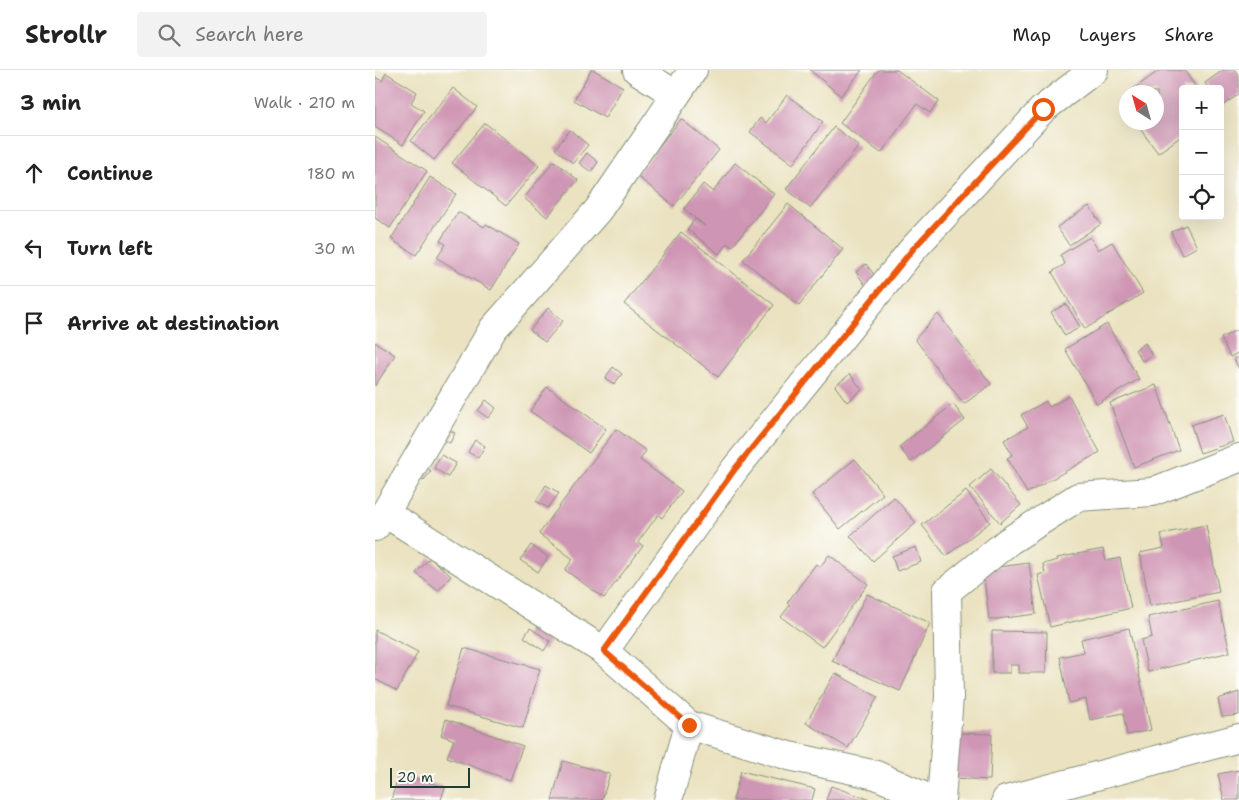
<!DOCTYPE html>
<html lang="en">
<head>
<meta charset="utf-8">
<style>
	:root { --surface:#fff; --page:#f2f2f2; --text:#222; --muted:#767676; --line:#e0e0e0 }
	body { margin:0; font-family:"Shantell Sans",sans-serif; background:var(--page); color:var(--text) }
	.controls { position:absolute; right:15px; top:15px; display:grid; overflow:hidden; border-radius:5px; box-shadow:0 5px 20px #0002 }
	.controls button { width:45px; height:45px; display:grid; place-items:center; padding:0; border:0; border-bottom:1px solid var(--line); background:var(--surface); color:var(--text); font:25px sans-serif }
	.compass { position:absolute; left:744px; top:15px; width:45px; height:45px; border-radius:50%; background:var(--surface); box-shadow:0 5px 20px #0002; rotate:323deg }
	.scale { position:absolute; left:15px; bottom:12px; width:80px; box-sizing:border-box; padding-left:5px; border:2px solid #1f3d34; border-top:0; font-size:14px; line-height:18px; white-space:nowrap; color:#1f3d34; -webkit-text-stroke:4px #fdfcf7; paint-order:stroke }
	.stop { position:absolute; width:15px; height:15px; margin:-11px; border:4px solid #ea580c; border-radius:50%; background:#fff }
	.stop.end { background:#ea580c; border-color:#fff; box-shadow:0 1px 5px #0008 }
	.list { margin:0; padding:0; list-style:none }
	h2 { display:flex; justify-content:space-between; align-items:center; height:65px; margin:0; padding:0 20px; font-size:21px }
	h2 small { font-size:16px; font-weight:400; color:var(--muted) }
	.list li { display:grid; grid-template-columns:32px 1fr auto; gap:15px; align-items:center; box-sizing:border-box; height:75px; padding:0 20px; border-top:1px solid var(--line) }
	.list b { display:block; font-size:19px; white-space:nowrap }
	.list em { font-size:16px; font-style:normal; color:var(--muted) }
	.icon { flex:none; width:28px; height:28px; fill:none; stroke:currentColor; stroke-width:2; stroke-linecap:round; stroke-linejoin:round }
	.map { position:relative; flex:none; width:864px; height:730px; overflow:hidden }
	header { display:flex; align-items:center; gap:30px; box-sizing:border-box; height:70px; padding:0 25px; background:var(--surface); border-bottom:1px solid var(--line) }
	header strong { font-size:24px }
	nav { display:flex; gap:28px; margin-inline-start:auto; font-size:18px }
	.search { width:350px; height:45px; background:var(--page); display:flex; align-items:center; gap:12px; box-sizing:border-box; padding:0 18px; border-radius:5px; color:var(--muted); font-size:19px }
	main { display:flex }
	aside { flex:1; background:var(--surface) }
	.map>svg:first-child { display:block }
</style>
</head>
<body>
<header>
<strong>Strollr</strong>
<div class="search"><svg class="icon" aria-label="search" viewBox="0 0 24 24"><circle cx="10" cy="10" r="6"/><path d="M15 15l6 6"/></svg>Search here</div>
<nav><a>Map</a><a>Layers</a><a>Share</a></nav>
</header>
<main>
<aside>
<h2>3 min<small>Walk · 210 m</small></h2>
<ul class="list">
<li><svg class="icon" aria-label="ahead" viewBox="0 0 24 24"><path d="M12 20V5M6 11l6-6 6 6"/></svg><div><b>Continue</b></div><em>180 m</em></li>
<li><svg class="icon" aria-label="left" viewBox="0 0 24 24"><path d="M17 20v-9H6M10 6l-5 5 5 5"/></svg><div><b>Turn left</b></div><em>30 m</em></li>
<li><svg class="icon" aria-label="arrive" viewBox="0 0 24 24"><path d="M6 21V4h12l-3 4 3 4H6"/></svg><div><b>Arrive at destination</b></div></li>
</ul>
</aside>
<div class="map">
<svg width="864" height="730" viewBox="0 0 864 730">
	<rect width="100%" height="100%" fill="#fdfcf7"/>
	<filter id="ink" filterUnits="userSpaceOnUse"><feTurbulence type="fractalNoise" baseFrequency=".02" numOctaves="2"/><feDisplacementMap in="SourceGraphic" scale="10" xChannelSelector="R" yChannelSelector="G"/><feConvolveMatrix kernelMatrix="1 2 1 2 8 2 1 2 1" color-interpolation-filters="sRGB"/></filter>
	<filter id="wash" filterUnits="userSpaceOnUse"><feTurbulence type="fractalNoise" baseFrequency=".0096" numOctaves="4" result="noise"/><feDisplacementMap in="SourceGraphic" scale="20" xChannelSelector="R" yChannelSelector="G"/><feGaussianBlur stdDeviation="1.12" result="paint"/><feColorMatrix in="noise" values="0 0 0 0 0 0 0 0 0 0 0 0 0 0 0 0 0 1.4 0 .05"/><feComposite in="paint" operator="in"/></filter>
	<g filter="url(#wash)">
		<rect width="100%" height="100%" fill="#eae2c0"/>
		<g id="blocks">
			<!-- building -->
			<g fill="#cf95b4">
				<path d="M216,0H219L248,17L230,48L199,30Z"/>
				<path d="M435,0H487L466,26Z"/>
				<path d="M503,0H522L564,31L555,43L542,34L506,83L465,53Z"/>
				<path d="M785,0H809L822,19H808V65L783,83L760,52H782V22H754Z"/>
				<path d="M848,0H860L864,6V24L847,36L845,19H834L830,13Z"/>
				<path d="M11,3L42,22L36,33L49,41L28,75L0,57V7L7,11Z"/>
				<path d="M78,18L102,37L59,90L36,71Z"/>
				<path d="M412,25L448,52L418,94L375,62L385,48L391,53Z"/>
				<path d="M306,49L344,80L299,136L261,105Z"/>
				<path d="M110,53L164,96L131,136L77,93Z"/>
				<path d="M459,57L484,76L435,138L411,119Z"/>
				<path d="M195,60L213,75L198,93L180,79Z"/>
				<path d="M0,67L52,101L15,158L0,148Z"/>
				<path d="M212,83L223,92L216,102L204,93Z"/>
				<path d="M179,91L203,110L172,147L149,128Z"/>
				<path d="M360,93L399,124L357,177L352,173L344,184L312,159L320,149L330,156L309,139L328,114L338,122Z"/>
				<path d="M55,107L81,124L41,185L16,169Z"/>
				<path d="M413,134L468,179L424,235L368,190Z"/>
				<path d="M714,136L726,154L694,175L682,157Z"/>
				<path d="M83,142L109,157L111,154L144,174L116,220L62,188L71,174L65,171Z"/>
				<path d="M811,155L822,177L807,185L796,162Z"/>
				<path d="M306,162L399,235L343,307L249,234Z"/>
				<path d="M715,167L723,180L737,172L768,223L710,259L677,202L690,194L685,185Z"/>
				<path d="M491,194L504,211L493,219L481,202Z"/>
				<path d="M691,234L705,257L690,266L676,242Z"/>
				<path d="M173,238L188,251L170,272L155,260Z"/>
				<path d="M563,244L616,314L589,334L540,269Z"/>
				<path d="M732,254L764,309L722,334L690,279Z"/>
				<path d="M864,259V282L855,287L846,268Z"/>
				<path d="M0,272L20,285L0,316Z"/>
				<path d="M770,273L777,285L767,291L760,280Z"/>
				<path d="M864,286V299L859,289Z"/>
				<path d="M238,297L247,304L239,314L230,308Z"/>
				<path d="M475,304L487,320L472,332L460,316Z"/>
				<path d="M781,315L804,380L759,397L735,333Z"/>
				<path d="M172,317L231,359L214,383L155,341Z"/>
				<path d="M694,326L725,382L652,423L632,388L637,385L629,370L653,357L646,345L671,331L674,337Z"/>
				<path d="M111,330L121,338L113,348L103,341Z"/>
				<path d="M578,334L590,350L536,392L524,377Z"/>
				<path d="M849,344L858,372L825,383L816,355Z"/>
				<path d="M64,355L80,363L75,373L59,365Z"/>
				<path d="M241,359L271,381L265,390L307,421L287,448L283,445L263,472L268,476L229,528L190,500L198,489L164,464Z"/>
				<path d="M100,370L110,376L103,388L93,382Z"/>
				<path d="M66,385L81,393L73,407L59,398Z"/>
				<path d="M480,389L508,424L465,459L437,424Z"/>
				<path d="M47,394L56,401L49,410L40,403Z"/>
				<path d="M616,399L646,435L625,453L595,417Z"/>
				<path d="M171,415L184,423L173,438L161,431Z"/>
				<path d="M591,421L615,452L571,486L547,455Z"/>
				<path d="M519,427L541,453L498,491L475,466Z"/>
				<path d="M831,455L844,522L775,536L765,483L789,478L786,464Z"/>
				<path d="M156,475L173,487L163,502L145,490Z"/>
				<path d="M541,477L546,492L522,501L517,486Z"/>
				<path d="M728,479L731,491L745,488L756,538L675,557L663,505L670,503L668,494L683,490L682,488Z"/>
				<path d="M454,485L493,514L447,577L406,547L415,535L412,533L441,494L445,497Z"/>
				<path d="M55,488L76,506L63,521L41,503Z"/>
				<path d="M654,493L661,544L614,550L608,499Z"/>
				<path d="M492,524L555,553L525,621L457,591Z"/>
				<path d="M843,531L855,582L773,602L766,570L777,567L773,547Z"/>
				<path d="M155,558L175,571L169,581L149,567Z"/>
				<path d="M754,558L776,660L752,665L748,643L715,650L711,629L694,633L685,587L709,582L706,569Z"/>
				<path d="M0,560L43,582L22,621L0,609Z"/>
				<path d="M617,561L672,562L671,603H644V595H635V603H617Z"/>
				<path d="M89,578L165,599L148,658L71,636Z"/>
				<path d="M460,603L503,627L473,678L431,653Z"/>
				<path d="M864,622V645L847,647L843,629Z"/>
				<path d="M71,649L148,676L135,710L72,687L79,670L66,665Z"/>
				<path d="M581,663L617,664L615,710L579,708Z"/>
				<path d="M188,691L235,704L227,730H177Z"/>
				<path d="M864,700V730H849L843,704Z"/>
				<path d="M366,701L440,719L437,730H358Z"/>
				<path d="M24,704L70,717L66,730H16Z"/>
				<path d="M456,716L496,730H451Z"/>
			</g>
		</g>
	</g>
	<g filter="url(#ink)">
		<use href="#blocks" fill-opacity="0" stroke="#84907a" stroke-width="1"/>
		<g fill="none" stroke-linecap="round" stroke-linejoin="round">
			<defs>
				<g id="minor">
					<path d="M262,0L301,25"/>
					<path d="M10,443L229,581L314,655L414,686L501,705L557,730"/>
					<path d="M0,457L10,443L118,259L223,140L318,0"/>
					<path d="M229,581L360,399L538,179L668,39L719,0"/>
					<path d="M293,730L314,655"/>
					<path d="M566,730L574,627L572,521L634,471L703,427L777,422L864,388"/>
					<path d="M631,730L864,668"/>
				</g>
			</defs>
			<!-- minor casing -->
			<use href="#minor" stroke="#84907a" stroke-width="30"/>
			<!-- minor -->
			<use href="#minor" stroke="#fff" stroke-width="28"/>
		</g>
	</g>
	<g fill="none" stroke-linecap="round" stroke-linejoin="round" filter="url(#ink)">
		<!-- route -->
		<path stroke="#ea580c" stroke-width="6" d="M314,655L229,581L360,399L538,179L668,39"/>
	</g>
</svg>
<div class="controls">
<button>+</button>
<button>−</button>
<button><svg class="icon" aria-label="locate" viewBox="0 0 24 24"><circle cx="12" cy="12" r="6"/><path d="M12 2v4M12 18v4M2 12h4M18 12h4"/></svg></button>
</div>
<svg class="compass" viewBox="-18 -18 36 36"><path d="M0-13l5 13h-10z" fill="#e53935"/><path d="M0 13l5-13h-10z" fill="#767676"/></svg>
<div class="scale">20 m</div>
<div class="stop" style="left:668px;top:39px"></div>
<div class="stop end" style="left:314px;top:655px"></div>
</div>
</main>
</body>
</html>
